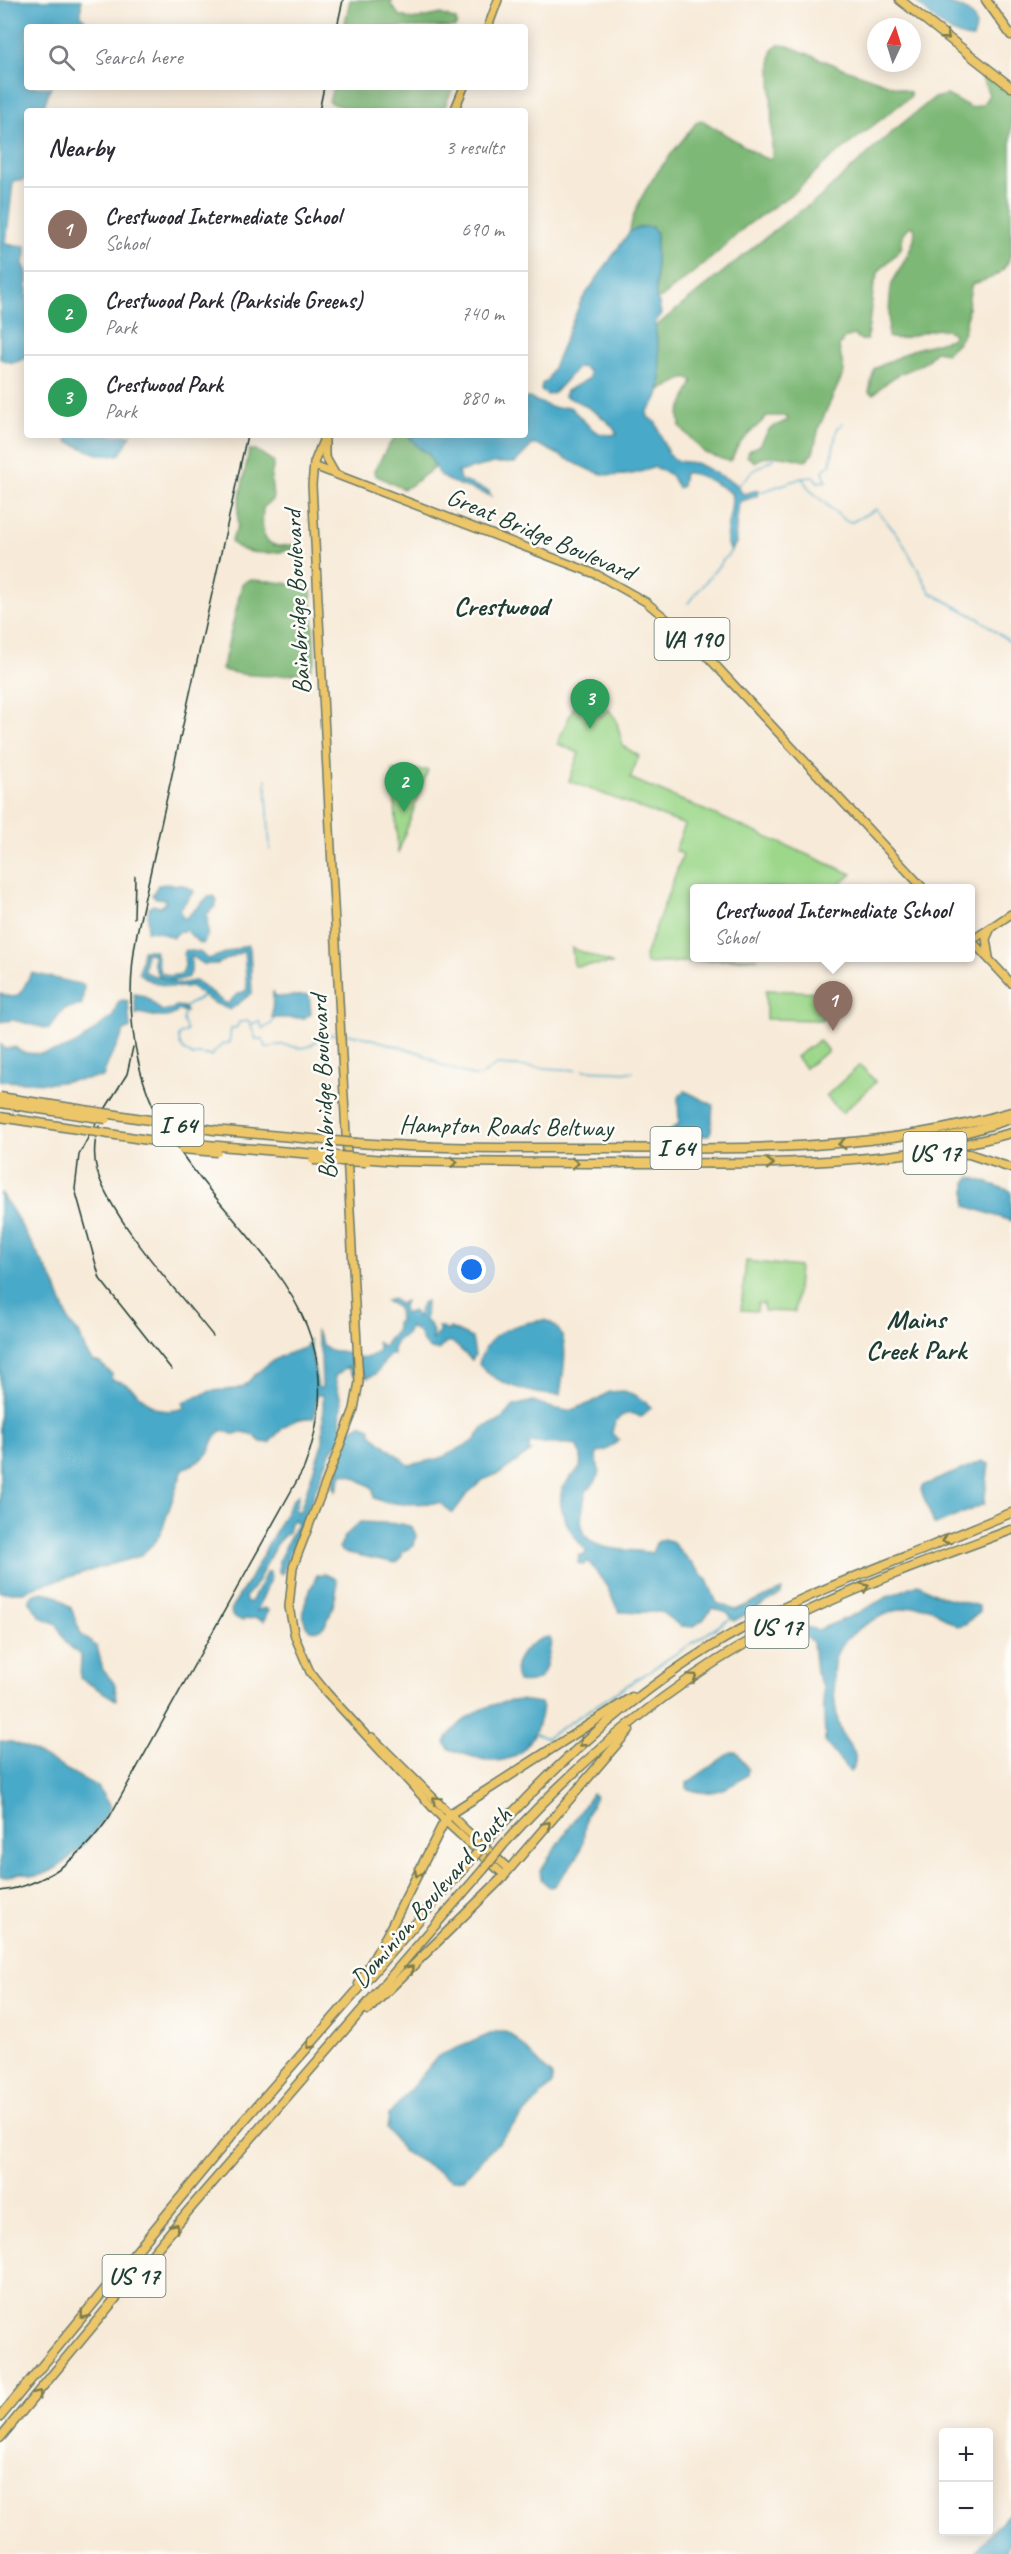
<!DOCTYPE html>
<html lang="en">
<head>
<meta charset="utf-8">
<style>
	:root { --surface:#fff; --page:#f7f7f7; --text:#2b2b33; --muted:#7c7c81; --line:#e1e1e2; --accent:#c8321e }
	body { margin:0; font-family:Caveat,sans-serif; background:var(--page); color:var(--text) }
	.controls { position:absolute; right:18px; bottom:18px; display:grid; overflow:hidden; border-radius:6px; box-shadow:0 3px 15px #0003 }
	.controls button { width:54px; height:54px; display:grid; place-items:center; padding:0; border:0; border-bottom:2px solid var(--line); background:var(--surface); color:var(--text); font:30px sans-serif }
	.compass { position:absolute; left:867px; top:18px; width:54px; height:54px; border-radius:50%; background:var(--surface); box-shadow:0 3px 15px #0003; rotate:4deg }
	.you { position:absolute; left:472px; top:1270px; width:21px; height:21px; margin:-15px; border:4px solid #fff; border-radius:50%; background:#1a73e8; box-shadow:0 0 0 9px #1a73e833 }
	.badge { display:grid; place-items:center; width:39px; height:39px; border-radius:50%; background:var(--accent); color:#fff; font-size:20px; font-weight:700 }
	.pin { position:absolute; translate:-50% -50px; filter:drop-shadow(0 2px 3px #0008) }
	.pin::after { content:''; position:absolute; top:32px; width:21px; height:18px; background:inherit; clip-path:polygon(0 0,100% 0,50% 100%) }
	.popup { position:absolute; left:690px; top:884px; width:285px; height:78px; box-sizing:border-box; display:grid; place-content:center; border-radius:6px; background:var(--surface); filter:drop-shadow(0 2px 4px #0005); font-size:20px; white-space:nowrap; color:var(--muted) }
	.popup b { font-size:22px; color:var(--text) }
	.popup::after { content:''; position:absolute; left:50%; top:100%; margin-left:-12px; border:12px solid transparent; border-top-color:var(--surface) }
	.list { margin:0; padding:0; list-style:none }
	h2 { display:flex; justify-content:space-between; align-items:center; height:78px; margin:0; padding:0 24px; font-size:26px }
	h2 small { font-size:20px; font-weight:400; color:var(--muted) }
	.list li { display:grid; grid-template-columns:39px 1fr auto; gap:18px; align-items:center; box-sizing:border-box; height:84px; padding:0 24px; border-top:2px solid var(--line) }
	.list b { display:block; font-size:22px; white-space:nowrap }
	.list p { margin:0; font-size:20px; white-space:nowrap; color:var(--muted) }
	.list em { font-size:20px; font-style:normal; color:var(--muted) }
	.icon { flex:none; width:33px; height:33px; fill:none; stroke:currentColor; stroke-width:2; stroke-linecap:round; stroke-linejoin:round }
	.map { position:relative; flex:none; width:1011px; height:2554px; overflow:hidden }
	.search { position:absolute; background:var(--surface); box-shadow:0 3px 15px #0003; left:24px; top:24px; width:504px; height:66px; display:flex; align-items:center; gap:15px; box-sizing:border-box; padding:0 21px; border-radius:6px; color:var(--muted); font-size:22px }
	.panel { position:absolute; background:var(--surface); box-shadow:0 3px 15px #0003; left:24px; top:108px; width:504px; height:330px; border-radius:6px }
	.map>svg:first-child { display:block }
</style>
</head>
<body>
<div class="map">
<svg width="1011" height="2554" viewBox="0 0 1011 2554">
	<rect width="100%" height="100%" fill="#fdfcf7"/>
	<filter id="ink" filterUnits="userSpaceOnUse"><feTurbulence type="fractalNoise" baseFrequency=".0167" numOctaves="2"/><feDisplacementMap in="SourceGraphic" scale="12" xChannelSelector="R" yChannelSelector="G"/><feConvolveMatrix kernelMatrix="1 2 1 2 8 2 1 2 1" color-interpolation-filters="sRGB"/></filter>
	<filter id="wash" filterUnits="userSpaceOnUse"><feTurbulence type="fractalNoise" baseFrequency=".008" numOctaves="4" result="noise"/><feDisplacementMap in="SourceGraphic" scale="24" xChannelSelector="R" yChannelSelector="G"/><feGaussianBlur stdDeviation="1.35" result="paint"/><feColorMatrix in="noise" values="0 0 0 0 0 0 0 0 0 0 0 0 0 0 0 0 0 1.4 0 .05"/><feComposite in="paint" operator="in"/></filter>
	<g filter="url(#wash)">
		<rect width="100%" height="100%" fill="#f7ead8"/>
		<!-- green -->
		<g fill="#9cd78a" stroke="#5e8a5f" stroke-width="1.5">
			<path d="M578,698L600,716L608,709L616,719L623,746L639,756L630,778L852,874L836,888H695V958H758L646,964L645,956L683,854L675,850L685,825L569,781L579,753L558,744V741Z"/>
			<path d="M428,770L398,853L393,771Z"/>
			<path d="M572,948L613,964L574,966Z"/>
			<path d="M766,990L823,992V1020L766,1019Z"/>
			<path d="M819,1040L828,1051L805,1068L796,1057Z"/>
			<path d="M860,1065L876,1082L842,1113L826,1096Z"/>
			<path d="M746,1261L799,1267L795,1312L764,1311V1304L758,1303L757,1311L741,1310Z"/>
		</g>
		<!-- forest -->
		<g fill="#7db876" stroke="#4e7a55" stroke-width="1.5">
			<path d="M350,0H392L391,5L399,15L412,20L441,14L456,20L457,24L455,27H344Z"/>
			<path d="M778,45L788,46L845,69L910,92L911,96L825,163L796,191L746,226L715,255L661,298L656,299V233L630,231C634,194 674,152 696,123L702,120L762,157L769,159L772,157L771,57L773,48Z"/>
			<path d="M982,70L1011,93V251C1007,274 993,279 972,284C966,301 970,323 961,338C958,343 951,348 947,353L935,351C926,366 912,368 898,375C889,379 881,387 874,394L869,392L874,369L912,350L951,339L954,334C935,319 909,345 888,337C889,325 889,292 892,284C898,269 919,243 914,227H909L903,234L901,249L879,271L874,285L867,340H861L854,335L844,338L839,347L844,372L819,427L813,453L805,461C789,457 770,451 755,462L747,456L749,451L760,445L769,429L788,420L787,416H767C755,430 736,441 732,460L728,461L705,453L680,427L679,414L693,381L687,377L661,390L655,327L791,217L818,199L893,131L934,98L947,95L972,108L983,104L989,95L982,77Z"/>
			<path d="M333,87H453L443,111H353L329,102Z"/>
			<path d="M397,435H408L419,448L428,453L435,467L410,486L403,489L375,475L374,471L387,448Z"/>
			<path d="M249,450H256L274,462L271,477L273,499L263,508C262,525 259,546 282,546C287,546 291,544 296,545L295,549C278,553 243,558 231,541L238,526V507Z"/>
			<path d="M248,580L269,581L311,587L315,660L310,670C285,678 248,677 222,670L242,584Z"/>
		</g>
		<!-- water -->
		<g fill="#49a9c8" stroke="#34737e" stroke-width="1.5" fill-rule="evenodd">
			<path d="M0,0H81V15L86,22L109,27H27V87H51L42,111H27V178L21,181L15,180L13,183L6,244L26,246V255L23,263L27,273V358L13,363L0,359Z"/>
			<path d="M914,0C934,0 989,4 973,38C952,39 929,14 914,0Z"/>
			<path d="M641,227H652L656,233V299L659,303L661,314L655,323C657,350 671,392 647,411L648,417L656,423L668,454L677,461L696,463L735,483L743,494L758,490L757,496L739,502C738,516 734,529 736,543L731,551C719,533 736,512 731,493C718,485 699,472 684,473L682,486L678,488L671,475L655,467C603,488 585,466 539,445H532L515,463H494L458,472L460,480L489,491L491,496L449,481L438,473L428,453L419,448L408,435H525V398H529L553,408L570,407C586,421 593,439 617,434C611,420 580,401 564,396L566,391L588,379L590,373L585,368L578,367L554,393L547,395L541,390L542,384L548,380L581,301L630,231Z"/>
			<path d="M66,435H131L120,454C101,460 86,448 68,442Z"/>
			<path d="M168,884L183,885L194,891L180,909L183,918H186L209,896H214L217,900L215,906L207,914L208,934L203,944L199,943L186,930L177,933L173,938L159,932L147,931L149,908L153,905L160,907L165,904V899L156,898L152,895L158,885Z"/>
			<path d="M247,945L250,948L252,993L230,1010L212,1002L191,986C174,990 151,984 139,973L143,950H155L160,972L170,976L182,974L185,966L184,954L186,950L199,952L209,959ZM244,951L247,990L236,995L228,1004C214,998 208,987 195,981L178,984L144,972L146,953L153,954C153,978 165,986 188,977L191,972V956L204,964H217Z"/>
			<path d="M32,973L84,985L82,1005L64,1009L49,1029L13,1020L0,1022V993C23,1005 22,985 32,973Z"/>
			<path d="M273,991L276,997L309,995L311,1014L304,1018H272Z"/>
			<path d="M134,994L145,996L162,1011L172,1009L176,1006L184,1007L186,1012L179,1010C169,1022 152,1016 139,1013L136,1015Z"/>
			<path d="M122,1000L128,1001L130,1028L124,1031C117,1049 108,1057 103,1077L51,1083L0,1081V1044L5,1049L15,1047C26,1060 66,1051 79,1042C91,1034 101,1024 113,1016L118,1002Z"/>
			<path d="M685,1091L713,1105L711,1131L708,1136L669,1135V1131L679,1123L678,1097Z"/>
			<path d="M971,1177L1011,1191V1221L966,1206V1182Z"/>
			<path d="M0,1193L12,1210L54,1282L70,1324L79,1333L86,1352L93,1361L100,1363L112,1374L111,1379C115,1381 120,1381 124,1383C149,1398 149,1418 185,1408L183,1402L211,1391L236,1389L244,1386C264,1365 275,1356 305,1348L309,1340L318,1388H322L321,1355L316,1332C321,1337 321,1344 326,1348C330,1352 335,1350 340,1351C355,1355 366,1364 379,1350L377,1342L383,1346L385,1344L397,1329V1322L399,1321L398,1308L386,1301L393,1299L399,1304L405,1301L403,1306L404,1314L413,1311L417,1318L422,1303L426,1301L425,1321L430,1324L433,1332L432,1340L440,1331L438,1327H442L447,1331L450,1328L472,1338L475,1355L472,1360L452,1342H447L438,1350C426,1350 422,1342 419,1332L410,1327L405,1336L398,1339L393,1349L394,1355L390,1354L376,1374L367,1378L362,1371L359,1376L353,1375L348,1367L335,1376C335,1386 341,1394 341,1405C342,1411 338,1420 342,1425C343,1428 347,1429 350,1430L361,1424L370,1428L371,1434L409,1465L441,1458L474,1441L484,1427L498,1422L514,1406L533,1401L552,1408L568,1411L591,1403L609,1392L624,1391L637,1396L651,1407L641,1417C626,1408 613,1418 612,1434L620,1440L605,1451L599,1452L596,1456C599,1465 601,1476 594,1483C593,1484 588,1489 587,1490C584,1495 584,1503 583,1508C571,1556 623,1547 652,1553L656,1543L663,1539L671,1541L707,1580L717,1603L735,1610L782,1590L781,1594L734,1621L728,1613L712,1608L704,1619L693,1627L680,1626L661,1612H619L606,1585L588,1561L584,1565L578,1563L579,1555H585L586,1550C571,1535 550,1502 567,1482C570,1477 576,1473 580,1468L581,1456L576,1445C560,1442 548,1446 530,1442L529,1450L531,1451L502,1472L483,1480L467,1494L453,1513L440,1503L403,1504L384,1502L374,1498L373,1488L351,1475L342,1474L335,1493V1488L332,1487L343,1452L344,1445L338,1443L331,1451L282,1574L279,1572V1560L297,1523L294,1519L290,1523L288,1533C271,1541 263,1582 245,1597L247,1602H251L267,1572H270L271,1577L257,1611L264,1608L268,1610L264,1621L256,1618L241,1620L232,1616L231,1608L248,1582L293,1499L299,1494L295,1511H300L323,1441V1395H317L314,1418C289,1418 285,1425 269,1443L261,1442L254,1436L244,1432L235,1435L222,1430C215,1437 214,1439 211,1447C207,1459 194,1464 183,1469L163,1527L156,1541L140,1556L31,1588L24,1592H0Z"/>
			<path d="M544,1320C575,1329 563,1371 560,1395C537,1396 493,1384 479,1364C485,1332 516,1323 544,1320Z"/>
			<path d="M982,1461L989,1464L984,1504L938,1524H934L921,1490L922,1486Z"/>
			<path d="M360,1522L402,1524L412,1527L416,1535L414,1546L403,1551L401,1558L396,1563L343,1552L339,1548L345,1536Z"/>
			<path d="M325,1574L336,1579C340,1588 330,1619 324,1626C320,1631 316,1631 310,1630C295,1616 310,1590 317,1575Z"/>
			<path d="M918,1584L940,1596L979,1606V1612L965,1624L957,1626C946,1621 937,1609 926,1607C897,1603 838,1631 834,1663C832,1679 835,1716 841,1731C844,1740 852,1746 855,1755C856,1761 854,1767 850,1772L825,1742L823,1687L816,1673L813,1642L795,1630L803,1626L818,1630L856,1614L887,1597Z"/>
			<path d="M43,1592L56,1595L71,1608L81,1634L97,1647L103,1670L115,1684L116,1700L80,1678L81,1656L66,1643L57,1624L40,1617L29,1600L34,1594Z"/>
			<path d="M550,1637C552,1644 550,1650 548,1657C544,1676 541,1685 518,1682C508,1661 531,1638 550,1637Z"/>
			<path d="M520,1700L541,1703L542,1706C539,1733 525,1760 495,1761C479,1761 464,1753 449,1749L445,1743L447,1738C465,1714 490,1702 520,1700Z"/>
			<path d="M0,1741L12,1742L29,1749L98,1787L110,1807C98,1830 64,1872 36,1876C32,1877 27,1873 23,1873C15,1873 8,1879 0,1877Z"/>
			<path d="M731,1752H737L748,1769L747,1775C730,1788 709,1799 687,1788V1783Z"/>
			<path d="M592,1794L596,1797L586,1816L583,1842L578,1856L554,1886L549,1887L541,1879L540,1871Z"/>
			<path d="M495,2032H505L512,2035L552,2076V2084L464,2179L452,2180L403,2151L387,2129L389,2115L438,2056Z"/>
			<path d="M1011,2511V2539L1005,2554H972Z"/>
		</g>
		<g fill="none" stroke-linecap="round" stroke-linejoin="round">
			<!-- stream -->
			<g stroke="#49a9c8" stroke-width="1.5">
				<path d="M802,478L814,477L818,482L826,481L823,470L830,465L837,429L843,423"/>
				<path d="M736,487L754,470L775,458"/>
				<path d="M758,493L802,478L810,490L844,520L852,522L876,509L900,538L931,593L981,620L1011,643"/>
				<path d="M688,603L731,551"/>
				<path d="M266,779L270,850"/>
				<path d="M185,1007L203,996"/>
				<path d="M184,1013L183,1020L187,1031L179,1035C178,1046 184,1051 193,1056L200,1054L211,1056L222,1044L229,1043L231,1029L237,1027L239,1022L249,1021L256,1039H263L265,1047C273,1049 272,1046 278,1045C286,1043 296,1050 307,1047C320,1043 314,1032 336,1035"/>
				<path d="M252,1024L259,1021L263,1029L272,1023L274,1019"/>
				<path d="M345,1034L365,1037L421,1053L443,1066L473,1076H481L496,1065L576,1070"/>
				<path d="M583,1070L633,1072"/>
				<path d="M536,1734L546,1738L731,1618"/>
			</g>
		</g>
	</g>
	<g filter="url(#ink)">
		<g fill="none" stroke-linecap="round" stroke-linejoin="round">
			<defs>
				<g id="major">
					<path d="M488,27L498,0"/>
					<path d="M454,111L464,87"/>
					<path d="M325,435L314,463L312,485L359,1382L354,1409L293,1567L289,1607L295,1637L310,1672L327,1693L445,1821L504,1875"/>
					<path d="M325,440V456L334,472"/>
					<path d="M314,466L598,575L646,602L692,640L923,888"/>
					<path d="M971,940L1011,983"/>
					<path d="M971,941L1011,914"/>
					<path d="M989,957L986,939L991,928"/>
					<path d="M372,1737L466,1830L509,1869"/>
				</g>
				<g id="highway">
					<path d="M900,0L1011,87"/>
					<path d="M986,0L1011,35"/>
					<path d="M915,1139C947,1141 981,1128 1011,1119"/>
					<path d="M357,1143C439,1149 521,1148 602,1148C740,1149 877,1152 1011,1112"/>
					<path d="M941,1153L969,1154L1011,1168"/>
					<path d="M396,1161C479,1163 563,1163 646,1163C769,1164 891,1166 1011,1133"/>
					<path d="M492,1835C557,1763 629,1697 712,1646C779,1605 854,1577 927,1548C955,1536 983,1524 1011,1513"/>
					<path d="M503,1845C588,1751 688,1667 804,1613C871,1581 941,1556 1011,1530"/>
					<path d="M359,1984L387,1935L442,1826L450,1814L632,1697"/>
					<path d="M368,2010L500,1880L629,1730"/>
					<path d="M0,2417L241,2124L472,1859"/>
					<path d="M0,2438L188,2211L483,1870"/>
				</g>
			</defs>
			<!-- major casing -->
			<use href="#major" stroke="#6b7a6d" stroke-width="10"/>
			<!-- highway casing -->
			<use href="#highway" stroke="#6b7a6d" stroke-width="11"/>
			<!-- major -->
			<use href="#major" stroke="#ecc669" stroke-width="7"/>
			<!-- highway -->
			<use href="#highway" stroke="#ecc669" stroke-width="8"/>
			<!-- rail -->
			<g stroke="#1f3d34" stroke-width="1.5">
				<path d="M337,27L343,0"/>
				<path d="M319,111L324,87"/>
				<path d="M134,918L135,876"/>
				<path d="M133,1047L127,1074L92,1130L79,1155L75,1189L100,1279L172,1370"/>
				<path d="M99,1126C94,1141 93,1156 97,1171C112,1221 179,1293 213,1336"/>
				<path d="M0,1891C48,1885 84,1854 110,1816L304,1468C364,1309 235,1245 164,1127C130,1070 125,997 137,933L247,435"/>
			</g>
			<defs>
				<g id="highway-bridge">
					<path d="M0,1097L214,1130L357,1143"/>
					<path d="M0,1103L106,1119"/>
					<path d="M0,1117L148,1140L396,1161"/>
					<path d="M182,1149L217,1152"/>
					<path d="M313,1160L366,1162"/>
					<path d="M472,1859L492,1835"/>
					<path d="M483,1870L503,1845"/>
				</g>
			</defs>
			<!-- highway-bridge casing -->
			<use href="#highway-bridge" stroke="#6b7a6d" stroke-width="11" stroke-linecap="butt"/>
			<!-- highway-bridge -->
			<use href="#highway-bridge" stroke="#ecc669" stroke-width="8"/>
		</g>
		<!-- one-way arrows -->
		<defs><path id="oneway-chevron" d="M-2-3.5L2.5 0L-2 3.5" fill="none" stroke-width="1.6" stroke-linecap="round" stroke-linejoin="round" transform="scale(1.5)"/></defs>
		<g stroke="#7b7b4c">
			<use href="#oneway-chevron" transform="translate(946 36) rotate(38)"/>
			<use href="#oneway-chevron" transform="translate(842 1144) rotate(175)"/>
			<use href="#oneway-chevron" transform="translate(454 1162) rotate(1)"/>
			<use href="#oneway-chevron" transform="translate(575 1163)"/>
			<use href="#oneway-chevron" transform="translate(770 1164)"/>
			<use href="#oneway-chevron" transform="translate(946 1540) rotate(158)"/>
			<use href="#oneway-chevron" transform="translate(865 1587) rotate(-22)"/>
			<use href="#oneway-chevron" transform="translate(693 1677) rotate(-34)"/>
			<use href="#oneway-chevron" transform="translate(583 1743) rotate(138)"/>
			<use href="#oneway-chevron" transform="translate(436 1800) rotate(-135)"/>
			<use href="#oneway-chevron" transform="translate(547 1825) rotate(-50)"/>
			<use href="#oneway-chevron" transform="translate(418 1873) rotate(116)"/>
			<use href="#oneway-chevron" transform="translate(410 1969) rotate(-45)"/>
			<use href="#oneway-chevron" transform="translate(310 2045) rotate(131)"/>
			<use href="#oneway-chevron" transform="translate(175 2227) rotate(-50)"/>
			<use href="#oneway-chevron" transform="translate(84 2315) rotate(129)"/>
			<use href="#oneway-chevron" transform="translate(38 2394) rotate(-51)"/>
		</g>
	</g>
	<g text-anchor="middle" dominant-baseline="central" stroke-width="5" stroke-linejoin="round" paint-order="stroke">
		<!-- shield labels -->
		<g fill="#fdfcf7" stroke="#62766e" stroke-width="1.5">
			<rect x="654.5" y="618" width="75" height="42" rx="4.5"/>
			<rect x="152.5" y="1104" width="51" height="42" rx="4.5"/>
			<rect x="650.5" y="1127" width="51" height="42" rx="4.5"/>
			<rect x="903.5" y="1132" width="63" height="42" rx="4.5"/>
			<rect x="745.5" y="1606" width="63" height="42" rx="4.5"/>
			<rect x="102.5" y="2255" width="63" height="42" rx="4.5"/>
		</g>
		<g font-size="24" font-weight="bold" fill="#1f3d34">
			<text x="692" y="639">VA 190</text>
			<text x="178" y="1125">I 64</text>
			<text x="676" y="1148">I 64</text>
			<text x="935" y="1153">US 17</text>
			<text x="777" y="1627">US 17</text>
			<text x="134" y="2276">US 17</text>
		</g>
		<!-- street labels -->
		<g font-size="26" fill="#1f3d34" stroke="#fdfcf7">
			<text transform="translate(541 534) rotate(23)">Great Bridge Boulevard</text>
			<text transform="translate(297 602) rotate(-93)">Bainbridge Boulevard</text>
			<text transform="translate(323 1087) rotate(-93)">Bainbridge Boulevard</text>
			<text transform="translate(506 1126) rotate(1)">Hampton Roads Beltway</text>
			<text transform="translate(431 1897) rotate(-49)">Dominion Boulevard South</text>
		</g>
		<!-- neighbourhood labels -->
		<g font-size="27" font-weight="bold" fill="#1f3d34" stroke="#fdfcf7">
			<text x="501" y="606">Crestwood</text>
			<text x="916" y="1319">Mains<tspan x="916" dy="31">Creek Park</tspan></text>
		</g>
	</g>
</svg>
<div class="controls">
<button>+</button>
<button>−</button>
</div>
<svg class="compass" viewBox="-18 -18 36 36"><path d="M0-13l5 13h-10z" fill="#e53935"/><path d="M0 13l5-13h-10z" fill="#7c7c81"/></svg>
<div class="you"></div>
<div class="pin badge" style="left:833px;top:1031px;background:#8d6e63">1</div>
<div class="popup"><b>Crestwood Intermediate School</b>School</div>
<div class="pin badge" style="left:404px;top:812px;background:#2e9e5b">2</div>
<div class="pin badge" style="left:590px;top:729px;background:#2e9e5b">3</div>
<div class="search"><svg class="icon" aria-label="search" viewBox="0 0 24 24"><circle cx="10" cy="10" r="6"/><path d="M15 15l6 6"/></svg>Search here</div>
<section class="panel">
<h2>Nearby<small>3 results</small></h2>
<ul class="list">
<li><span class="badge" style="background:#8d6e63">1</span><div><b>Crestwood Intermediate School</b><p>School</p></div><em>690 m</em></li>
<li><span class="badge" style="background:#2e9e5b">2</span><div><b>Crestwood Park (Parkside Greens)</b><p>Park</p></div><em>740 m</em></li>
<li><span class="badge" style="background:#2e9e5b">3</span><div><b>Crestwood Park</b><p>Park</p></div><em>880 m</em></li>
</ul>
</section>
</div>
</body>
</html>
